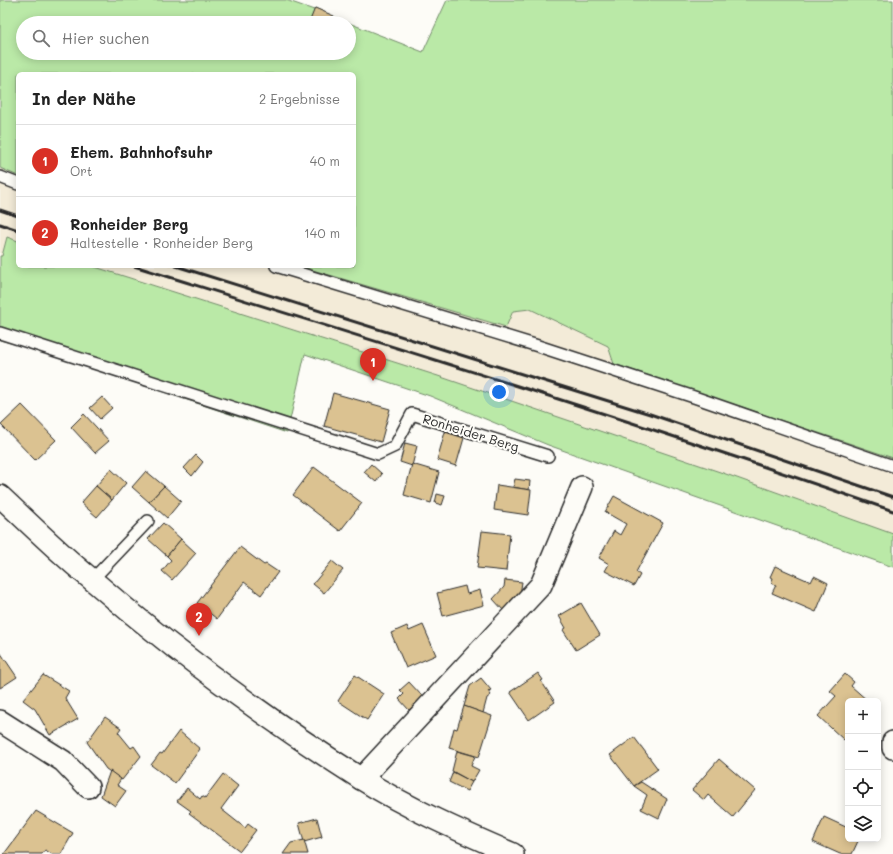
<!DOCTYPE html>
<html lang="de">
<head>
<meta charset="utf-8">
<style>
	:root { --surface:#fff; --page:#f2f2f2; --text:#222; --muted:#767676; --line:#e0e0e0; --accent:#d93025 }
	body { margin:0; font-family:Mali,sans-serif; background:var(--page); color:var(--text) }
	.controls { position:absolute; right:12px; bottom:12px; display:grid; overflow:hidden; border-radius:6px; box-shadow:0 2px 10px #0003 }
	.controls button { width:36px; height:36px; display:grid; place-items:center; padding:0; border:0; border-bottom:1px solid var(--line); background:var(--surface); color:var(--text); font:20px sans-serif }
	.you { position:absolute; left:499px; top:392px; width:14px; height:14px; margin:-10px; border:3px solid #fff; border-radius:50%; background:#1a73e8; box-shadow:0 0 0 6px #1a73e833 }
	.badge { display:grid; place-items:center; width:26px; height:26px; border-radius:50%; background:var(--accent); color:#fff; font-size:13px; font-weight:700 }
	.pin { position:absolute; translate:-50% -33px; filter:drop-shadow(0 1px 2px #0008) }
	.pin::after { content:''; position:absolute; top:21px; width:14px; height:12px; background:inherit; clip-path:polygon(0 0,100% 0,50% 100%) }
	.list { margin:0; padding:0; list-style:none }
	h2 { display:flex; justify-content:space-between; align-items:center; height:52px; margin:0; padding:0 16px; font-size:17px }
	h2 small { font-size:13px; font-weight:400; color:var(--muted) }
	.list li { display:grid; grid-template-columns:26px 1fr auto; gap:12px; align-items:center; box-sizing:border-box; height:72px; padding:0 16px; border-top:1px solid var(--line) }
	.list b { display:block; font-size:15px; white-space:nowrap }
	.list p { margin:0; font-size:13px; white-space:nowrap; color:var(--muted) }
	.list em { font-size:13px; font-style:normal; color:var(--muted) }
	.icon { flex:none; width:22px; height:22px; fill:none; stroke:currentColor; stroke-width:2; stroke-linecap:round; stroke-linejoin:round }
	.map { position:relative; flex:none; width:893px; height:854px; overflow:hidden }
	.search { position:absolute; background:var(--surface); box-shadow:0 2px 10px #0003; left:16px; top:16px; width:340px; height:44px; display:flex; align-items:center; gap:10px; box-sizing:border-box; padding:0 14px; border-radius:22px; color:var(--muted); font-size:15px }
	.panel { position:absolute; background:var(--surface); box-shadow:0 2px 10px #0003; left:16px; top:72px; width:340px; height:196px; border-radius:6px }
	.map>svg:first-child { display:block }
</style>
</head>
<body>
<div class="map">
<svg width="893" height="854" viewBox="0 0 893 854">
	<rect width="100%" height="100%" fill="#fdfcf7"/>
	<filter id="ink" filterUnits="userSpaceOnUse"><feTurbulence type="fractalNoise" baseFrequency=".025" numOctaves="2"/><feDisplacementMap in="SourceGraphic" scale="8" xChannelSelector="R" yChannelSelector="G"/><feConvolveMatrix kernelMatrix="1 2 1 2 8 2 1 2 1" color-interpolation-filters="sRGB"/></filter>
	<g filter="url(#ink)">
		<!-- built -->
		<g fill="#f3ebd8">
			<path d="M0,168L18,176V241L7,237L2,256H0Z"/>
			<path d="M92,266H299L506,327L513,311L530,309L608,346L614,364L893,458V534L723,473L438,376Z"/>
		</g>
		<!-- green -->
		<g fill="#bae9a7" stroke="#728a69">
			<path d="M0,0H286L314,10L315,8L348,23H23V53H349V23L423,52L447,0H893V458L614,364L608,346L530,309L513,311L506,327L299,266H354V74H18V176L0,168Z"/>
			<path d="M7,237L18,241V266H92L438,376L723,473L893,534V567L548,445L430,396L305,354L287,433L43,352L0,340V256H2Z"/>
		</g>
		<!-- building -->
		<g fill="#dbc291" stroke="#2b2b2b">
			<path d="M315,8L334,16L331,23H309Z"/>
			<path d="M333,393L390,409L381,442L324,426Z"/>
			<path d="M102,397L112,408L100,419L90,408Z"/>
			<path d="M22,405L56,440L35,460L1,425Z"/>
			<path d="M84,414L109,441L95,453L71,427Z"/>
			<path d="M445,432L464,438L456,466L437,460Z"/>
			<path d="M405,443L417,446L412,466L400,462Z"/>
			<path d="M196,455L203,462L192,476L184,468Z"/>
			<path d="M371,464L382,474L376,482L364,472Z"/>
			<path d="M412,464L439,472L431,503L404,495Z"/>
			<path d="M314,467L362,503L340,531L293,495Z"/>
			<path d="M111,469L126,483L112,500L96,486Z"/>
			<path d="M146,471L164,486L149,502L132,487Z"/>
			<path d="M515,479L530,481L529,490L513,487Z"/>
			<path d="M497,485L531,490L528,515L494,510Z"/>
			<path d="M96,486L112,500L97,517L81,503Z"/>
			<path d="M164,486L181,501L167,518L149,502Z"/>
			<path d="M437,494L445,496L442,505L435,503Z"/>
			<path d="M614,496L663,523L636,572L640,575L634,586L605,571L609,564L599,558L614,531L620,535L626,524L605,512Z"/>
			<path d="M163,523L181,539L167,556L148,539Z"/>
			<path d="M482,531L510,534L506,571L477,568Z"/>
			<path d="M181,539L196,553L172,580L162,571L171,560L167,556Z"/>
			<path d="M240,547L264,565L266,564L278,572L261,595L244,582L217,619L197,603Z"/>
			<path d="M332,561L343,570L324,593L313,584Z"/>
			<path d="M775,566L811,582L814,576L828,583L816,612L772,593L776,585L771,583L773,578L770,577Z"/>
			<path d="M505,580L522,582L520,595L504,611L493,599L504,587Z"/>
			<path d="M465,586L467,594L480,590L484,605L443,616L437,593Z"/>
			<path d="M581,603L600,635L576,650L563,630L566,628L559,616Z"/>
			<path d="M423,625L436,655L406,668L391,633L407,626L409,631Z"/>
			<path d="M0,652L17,677L0,688Z"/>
			<path d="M538,673L543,680L541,681L555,702L529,720L510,692Z"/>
			<path d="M845,674L854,682L851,686L868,701H848V735L844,740L818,716L836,696L830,691Z"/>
			<path d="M43,675L69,691L65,698L78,719L50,735L35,709L23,700Z"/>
			<path d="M355,675L384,694L367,720L338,701Z"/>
			<path d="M481,678L491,690L488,691L491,695L487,698L483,713L464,706L470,686Z"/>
			<path d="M409,682L423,697L409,710L399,699L404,694L400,690Z"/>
			<path d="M464,706L492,716L479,757L449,748L454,728L457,729Z"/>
			<path d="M105,717L121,728L118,732L131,748L134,746L141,756L122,780L106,769L87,742Z"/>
			<path d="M179,731L200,749L175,783L151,765L160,753L162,754Z"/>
			<path d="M634,737L658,769L634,786L610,755Z"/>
			<path d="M457,751L475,756L471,766L479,770L472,782L452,771Z"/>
			<path d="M719,759L755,790L733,817L708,795L704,800L692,790Z"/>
			<path d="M110,771L121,779L117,785L126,791L115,806L101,796Z"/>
			<path d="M453,772L472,782L467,791L449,782Z"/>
			<path d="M223,774L238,786L221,809L245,828L248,824L256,830L240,851L189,813L191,811L177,801L187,788L200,799L202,796L205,798Z"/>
			<path d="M641,782L667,799L659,818L641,809L647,795L634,786Z"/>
			<path d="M36,811L73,833L61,854H52L45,850L42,854H4Z"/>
			<path d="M824,817L848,828V839H859L852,854H840L813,842Z"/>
			<path d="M317,818L322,837L304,842L299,823Z"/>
			<path d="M304,840L308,854H283L291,843Z"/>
		</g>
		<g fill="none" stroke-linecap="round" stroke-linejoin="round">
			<defs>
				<g id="service">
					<path d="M0,177L18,184"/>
					<path d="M276,266L538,346L694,397L893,466"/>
					<path d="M0,333L378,454L395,446L412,414L548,456"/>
					<path d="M92,580L148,521"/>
				</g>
				<g id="minor">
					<path d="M0,496C28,522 55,549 84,573C169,647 265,718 360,778C407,808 462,832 513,854"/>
					<path d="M0,721L63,761L88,787"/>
					<path d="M893,742V748"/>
					<path d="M361,779L541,585L582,487"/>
				</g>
			</defs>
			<!-- service casing -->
			<use href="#service" stroke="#2b2b2b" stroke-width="14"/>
			<!-- minor casing -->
			<use href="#minor" stroke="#2b2b2b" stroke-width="24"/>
			<!-- service -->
			<use href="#service" stroke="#fdfcf7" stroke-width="11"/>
			<!-- minor -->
			<use href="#minor" stroke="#fdfcf7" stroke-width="21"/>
			<!-- rail -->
			<g stroke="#2b2b2b" stroke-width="3">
				<path d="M0,210L18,216"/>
				<path d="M0,224L18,230"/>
				<path d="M134,266C388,345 642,423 893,511"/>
				<path d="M176,266L650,414L893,497"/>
			</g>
		</g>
	</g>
	<g text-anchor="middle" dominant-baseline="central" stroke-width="4" stroke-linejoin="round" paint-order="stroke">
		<!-- street labels -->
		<g font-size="13" fill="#2b2b2b" stroke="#fdfcf7">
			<text transform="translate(471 432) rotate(17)">Ronheider Berg</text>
		</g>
	</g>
</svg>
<div class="controls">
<button>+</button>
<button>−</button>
<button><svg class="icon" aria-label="locate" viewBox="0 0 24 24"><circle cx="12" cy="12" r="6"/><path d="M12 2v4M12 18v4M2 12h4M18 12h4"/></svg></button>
<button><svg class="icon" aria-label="layers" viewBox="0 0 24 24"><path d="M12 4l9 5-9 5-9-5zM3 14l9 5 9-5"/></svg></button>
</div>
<div class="you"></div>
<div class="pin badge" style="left:373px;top:381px">1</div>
<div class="pin badge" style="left:199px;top:636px">2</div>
<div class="search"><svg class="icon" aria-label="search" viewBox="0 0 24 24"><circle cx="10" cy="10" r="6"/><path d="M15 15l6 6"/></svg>Hier suchen</div>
<section class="panel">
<h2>In der Nähe<small>2 Ergebnisse</small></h2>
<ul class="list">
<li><span class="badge">1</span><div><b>Ehem. Bahnhofsuhr</b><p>Ort</p></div><em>40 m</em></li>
<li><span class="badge">2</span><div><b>Ronheider Berg</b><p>Haltestelle · Ronheider Berg</p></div><em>140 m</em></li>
</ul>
</section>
</div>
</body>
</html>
